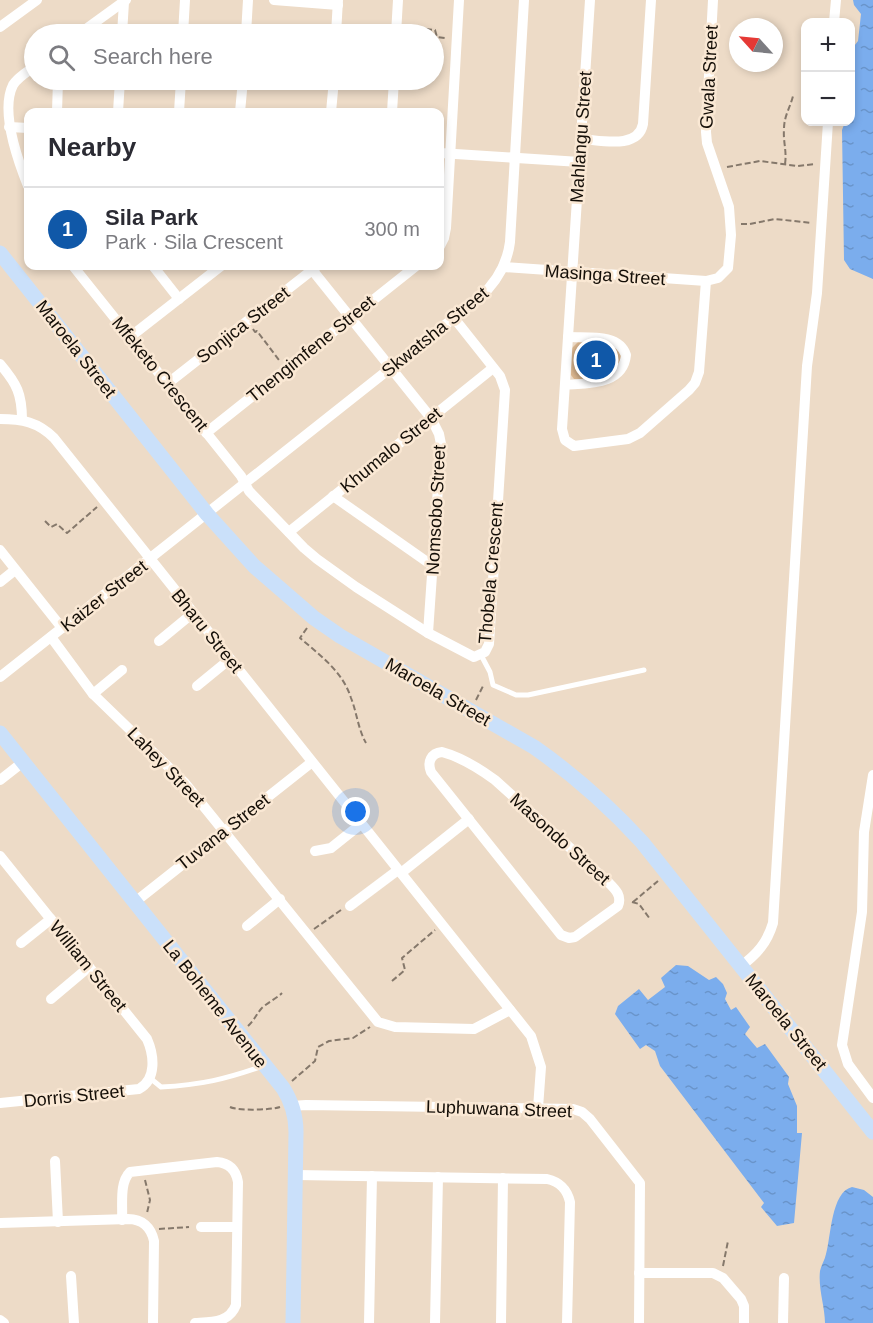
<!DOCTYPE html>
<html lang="en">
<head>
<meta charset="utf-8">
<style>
	:root { --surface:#fff; --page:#f2f2f3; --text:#2b2b33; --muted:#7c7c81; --line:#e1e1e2; --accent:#1058a8 }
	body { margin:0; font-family:Helvetica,sans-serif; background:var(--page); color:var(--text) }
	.controls { position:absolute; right:18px; top:18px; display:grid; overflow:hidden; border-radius:12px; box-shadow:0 3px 9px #0003 }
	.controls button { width:54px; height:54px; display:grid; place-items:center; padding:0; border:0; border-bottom:2px solid var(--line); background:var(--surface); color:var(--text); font:30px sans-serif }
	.compass { position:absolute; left:729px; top:18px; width:54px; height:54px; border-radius:50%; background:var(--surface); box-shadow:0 3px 9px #0003; rotate:297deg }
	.you { position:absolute; left:356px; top:812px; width:21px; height:21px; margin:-15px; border:4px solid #fff; border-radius:50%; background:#1a73e8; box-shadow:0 0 0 9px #1a73e833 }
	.badge { display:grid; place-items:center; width:39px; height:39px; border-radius:50%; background:var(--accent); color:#fff; font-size:20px; font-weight:700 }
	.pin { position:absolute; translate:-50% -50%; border:3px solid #fff; box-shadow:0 2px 6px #0006 }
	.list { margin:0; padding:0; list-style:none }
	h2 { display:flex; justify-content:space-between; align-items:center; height:78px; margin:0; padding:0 24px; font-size:26px }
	h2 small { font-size:20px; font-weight:400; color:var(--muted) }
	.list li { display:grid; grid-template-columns:39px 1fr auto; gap:18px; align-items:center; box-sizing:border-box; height:84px; padding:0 24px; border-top:2px solid var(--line) }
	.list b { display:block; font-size:22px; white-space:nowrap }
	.list p { margin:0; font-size:20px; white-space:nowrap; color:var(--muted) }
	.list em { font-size:20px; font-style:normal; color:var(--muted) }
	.icon { flex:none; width:33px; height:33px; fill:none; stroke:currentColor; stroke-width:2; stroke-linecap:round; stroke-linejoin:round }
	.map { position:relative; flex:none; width:873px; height:1323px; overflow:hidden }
	.search { position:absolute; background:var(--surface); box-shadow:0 3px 9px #0003; left:24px; top:24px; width:420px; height:66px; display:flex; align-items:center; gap:15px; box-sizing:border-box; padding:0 21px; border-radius:33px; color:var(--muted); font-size:22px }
	.panel { position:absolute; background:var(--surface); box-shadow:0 3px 9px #0003; left:24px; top:108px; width:420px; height:162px; border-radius:12px }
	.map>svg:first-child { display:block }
</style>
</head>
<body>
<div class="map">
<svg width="873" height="1323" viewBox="0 0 873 1323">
	<defs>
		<pattern id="water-ripples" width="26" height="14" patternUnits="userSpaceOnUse" patternTransform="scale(1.5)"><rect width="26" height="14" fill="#7baded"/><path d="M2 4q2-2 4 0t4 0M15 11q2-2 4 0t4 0" fill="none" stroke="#6994ca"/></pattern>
	</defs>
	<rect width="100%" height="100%" fill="#eddbc7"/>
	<!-- green -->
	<path fill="#ddb890" d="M578,342L612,345L616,347L622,358C611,376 595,381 574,379L571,375L572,348Z"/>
	<!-- water -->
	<g fill="url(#water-ripples)">
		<path d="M853,0H873V279L850,269L844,260L842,130L845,122H850L851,50L858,41L861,14L854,5Z"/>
		<path d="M676,965L688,966L709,980L716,977L723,984L727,993L725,999L731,1010L736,1007L750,1027L745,1034L757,1048L765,1044L789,1077L788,1084L797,1106V1133H802L794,1223L777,1226L761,1207L764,1203L660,1066L655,1051L646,1045L640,1049L615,1014L618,1006L639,989L648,1000L665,987L661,978Z"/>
		<path d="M852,1187L864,1190L873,1197V1323H825C825,1306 818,1289 820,1271C821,1265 825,1260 826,1254C831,1237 831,1192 852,1187Z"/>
	</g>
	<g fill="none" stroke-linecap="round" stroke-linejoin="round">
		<!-- path -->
		<g stroke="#85786b" stroke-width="2" stroke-dasharray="6 3" stroke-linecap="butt">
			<path d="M426,29L435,30L437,37L445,38"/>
			<path d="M785,164C787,151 783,142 784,129C784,116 790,108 793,96"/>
			<path d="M727,167L760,161L797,166L816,164"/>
			<path d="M741,224H750L775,219L812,223"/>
			<path d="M253,329L255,332L257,331L279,360"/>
			<path d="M45,521L51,527L57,524L67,533L97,507"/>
			<path d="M307,628L300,638C320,655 343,672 351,698C357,713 358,729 366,743"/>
			<path d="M476,700L484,684"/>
			<path d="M632,902L639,904L650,919"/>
			<path d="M633,902L658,881"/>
			<path d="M314,929L341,910"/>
			<path d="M392,981L405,970L402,958L435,930"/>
			<path d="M248,1026C255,1019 256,1015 261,1009C265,1004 276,999 282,993"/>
			<path d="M292,1081L315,1061L318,1047L329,1041L353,1038L370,1027"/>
			<path d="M230,1107C238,1111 271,1110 280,1107"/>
			<path d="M145,1180L150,1200L147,1213"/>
			<path d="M159,1229L189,1227"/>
			<path d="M723,1266L728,1241"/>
		</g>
		<!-- lane -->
		<g stroke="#fff" stroke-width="5">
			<path d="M481,655L490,672L493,685L516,695H528L644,670"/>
			<path d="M150,1078L161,1087C201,1085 226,1079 263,1066"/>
		</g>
		<!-- street -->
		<g stroke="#fff" stroke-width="10">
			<path d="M274,0L338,5"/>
			<path d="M590,0L562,429L565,440L574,446L628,439L640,433L689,390L695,383L699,372L706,281"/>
			<path d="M834,22L836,0"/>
			<path d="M0,27L37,0"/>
			<path d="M79,34L126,0"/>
			<path d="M122,34L124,2"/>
			<path d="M183,34L185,0"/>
			<path d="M246,34L248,0"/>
			<path d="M336,34L338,0"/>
			<path d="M396,34L398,0"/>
			<path d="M57,112L58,80"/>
			<path d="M118,112L120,80"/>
			<path d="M179,112L181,80"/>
			<path d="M240,112L243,80"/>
			<path d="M331,112L334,80"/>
			<path d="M392,112L394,80"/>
			<path d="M9,127L28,128"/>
			<path d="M581,139C600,140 638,150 643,124L651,0"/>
			<path d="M440,153L580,162"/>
			<path d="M28,186C18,161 0,111 13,85C18,77 27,72 34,67"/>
			<path d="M440,246L444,238L446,228L459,0"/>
			<path d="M73,266L241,476L249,491L304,548L317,559L356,587L428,633L474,657L485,652L489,644L505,390L500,376L454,318"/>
			<path d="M153,266L179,299"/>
			<path d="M309,266L431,418L439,434L441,444L428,633"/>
			<path d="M503,267L706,281L718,278L728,268L731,235L729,207L707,143L706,132L713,0"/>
			<path d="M130,337L221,266"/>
			<path d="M0,364C17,384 22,394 22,420"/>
			<path d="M167,384L316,267"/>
			<path d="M565,385C588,383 623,385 626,355C619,333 587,338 568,337"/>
			<path d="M0,419C22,419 38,422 54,438L531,1036L541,1067L538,1108"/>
			<path d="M206,433L416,266"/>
			<path d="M333,496L433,566"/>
			<path d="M289,532L493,368"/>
			<path d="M0,550L62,628"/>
			<path d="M0,582L15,570"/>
			<path d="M51,637L93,694L184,782L378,1022L395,1027L474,1029L510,1010"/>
			<path d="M159,641L193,613"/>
			<path d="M0,677L479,298C496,283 507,265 510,242L524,0"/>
			<path d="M197,686L230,659"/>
			<path d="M93,694L122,670"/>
			<path d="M442,752C461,757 480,769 495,780L609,883C616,890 622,896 618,906L575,937L569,938L561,935L431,772C427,762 431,753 442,752Z"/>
			<path d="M873,775L864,832L862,912L842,1045L848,1064L873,1098"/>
			<path d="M0,780L23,762"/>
			<path d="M315,851L331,848L361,824"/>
			<path d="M0,856L147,1039C154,1055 157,1079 139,1089L0,1103"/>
			<path d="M401,873L469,819"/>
			<path d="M135,902L312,762"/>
			<path d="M350,906L398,870"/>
			<path d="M247,926L280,899"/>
			<path d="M21,943L51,919"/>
			<path d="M741,966C757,954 767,943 773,923L807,366L817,293L828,122"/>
			<path d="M51,999L89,967"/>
			<path d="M292,1106L306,1105L573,1109L582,1112L590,1119L640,1183L639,1323"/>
			<path d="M55,1161L58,1222"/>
			<path d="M296,1175L547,1179C560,1182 567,1189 570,1202L567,1323"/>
			<path d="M122,1220C123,1205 119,1183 130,1172L217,1162C229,1163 236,1170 238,1182L236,1305C229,1323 212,1322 195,1323"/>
			<path d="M0,1223L128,1219C142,1219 151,1227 154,1241L153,1323"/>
			<path d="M201,1227H237"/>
			<path d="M639,1273H713L723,1278L741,1299L744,1306V1323"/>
			<path d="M71,1276L74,1323"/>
			<path d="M0,1320L4,1323"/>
			<path d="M369,1323L372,1176"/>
			<path d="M435,1323L438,1177"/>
			<path d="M501,1323L503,1178"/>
			<path d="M783,1323L784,1278"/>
		</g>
		<!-- secondary -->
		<g stroke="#cae0fa" stroke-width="15">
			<path d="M0,253L207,514L254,566L314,618L340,636L534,747C574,775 609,806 642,842L873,1132"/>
			<path d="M0,733L283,1088C292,1102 296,1116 296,1132L293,1323"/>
		</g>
	</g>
	<g text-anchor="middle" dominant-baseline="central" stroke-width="5" stroke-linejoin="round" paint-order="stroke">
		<!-- street labels -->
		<g font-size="18" fill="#140e07" stroke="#fae8d4">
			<text transform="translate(709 77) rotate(-87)">Gwala Street</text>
			<text transform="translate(581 137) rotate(-86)">Mahlangu Street</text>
			<text transform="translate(605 275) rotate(4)">Masinga Street</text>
			<text transform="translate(243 325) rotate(-38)">Sonjica Street</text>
			<text transform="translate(435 332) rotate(-39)">Skwatsha Street</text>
			<text transform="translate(76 349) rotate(52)">Maroela Street</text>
			<text transform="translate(311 349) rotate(-39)">Thengimfene Street</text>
			<text transform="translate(160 374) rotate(51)">Mfeketo Crescent</text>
			<text transform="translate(391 450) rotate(-39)">Khumalo Street</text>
			<text transform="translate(436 510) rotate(-87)">Nomsobo Street</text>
			<text transform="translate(491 573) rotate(-85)">Thobela Crescent</text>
			<text transform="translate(104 596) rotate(-38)">Kaizer Street</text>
			<text transform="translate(207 631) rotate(51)">Bharu Street</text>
			<text transform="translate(438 692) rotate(30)">Maroela Street</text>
			<text transform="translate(166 767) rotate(46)">Lahey Street</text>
			<text transform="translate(223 832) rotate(-38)">Tuvana Street</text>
			<text transform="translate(560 839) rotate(42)">Masondo Street</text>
			<text transform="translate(88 966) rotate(51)">William Street</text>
			<text transform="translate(215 1004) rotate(52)">La Boheme Avenue</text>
			<text transform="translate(786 1022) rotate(51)">Maroela Street</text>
			<text transform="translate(74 1096) rotate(-6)">Dorris Street</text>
			<text transform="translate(499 1109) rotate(2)">Luphuwana Street</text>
		</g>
	</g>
</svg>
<div class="controls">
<button>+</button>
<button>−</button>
</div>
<svg class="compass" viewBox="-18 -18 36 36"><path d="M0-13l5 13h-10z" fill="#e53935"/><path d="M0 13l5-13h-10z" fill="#7c7c81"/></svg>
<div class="you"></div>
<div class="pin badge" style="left:596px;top:360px">1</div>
<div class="search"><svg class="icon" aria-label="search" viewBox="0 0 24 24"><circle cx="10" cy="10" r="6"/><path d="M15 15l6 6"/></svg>Search here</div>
<section class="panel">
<h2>Nearby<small></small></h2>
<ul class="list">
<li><span class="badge">1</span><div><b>Sila Park</b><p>Park · Sila Crescent</p></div><em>300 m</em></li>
</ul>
</section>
</div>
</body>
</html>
